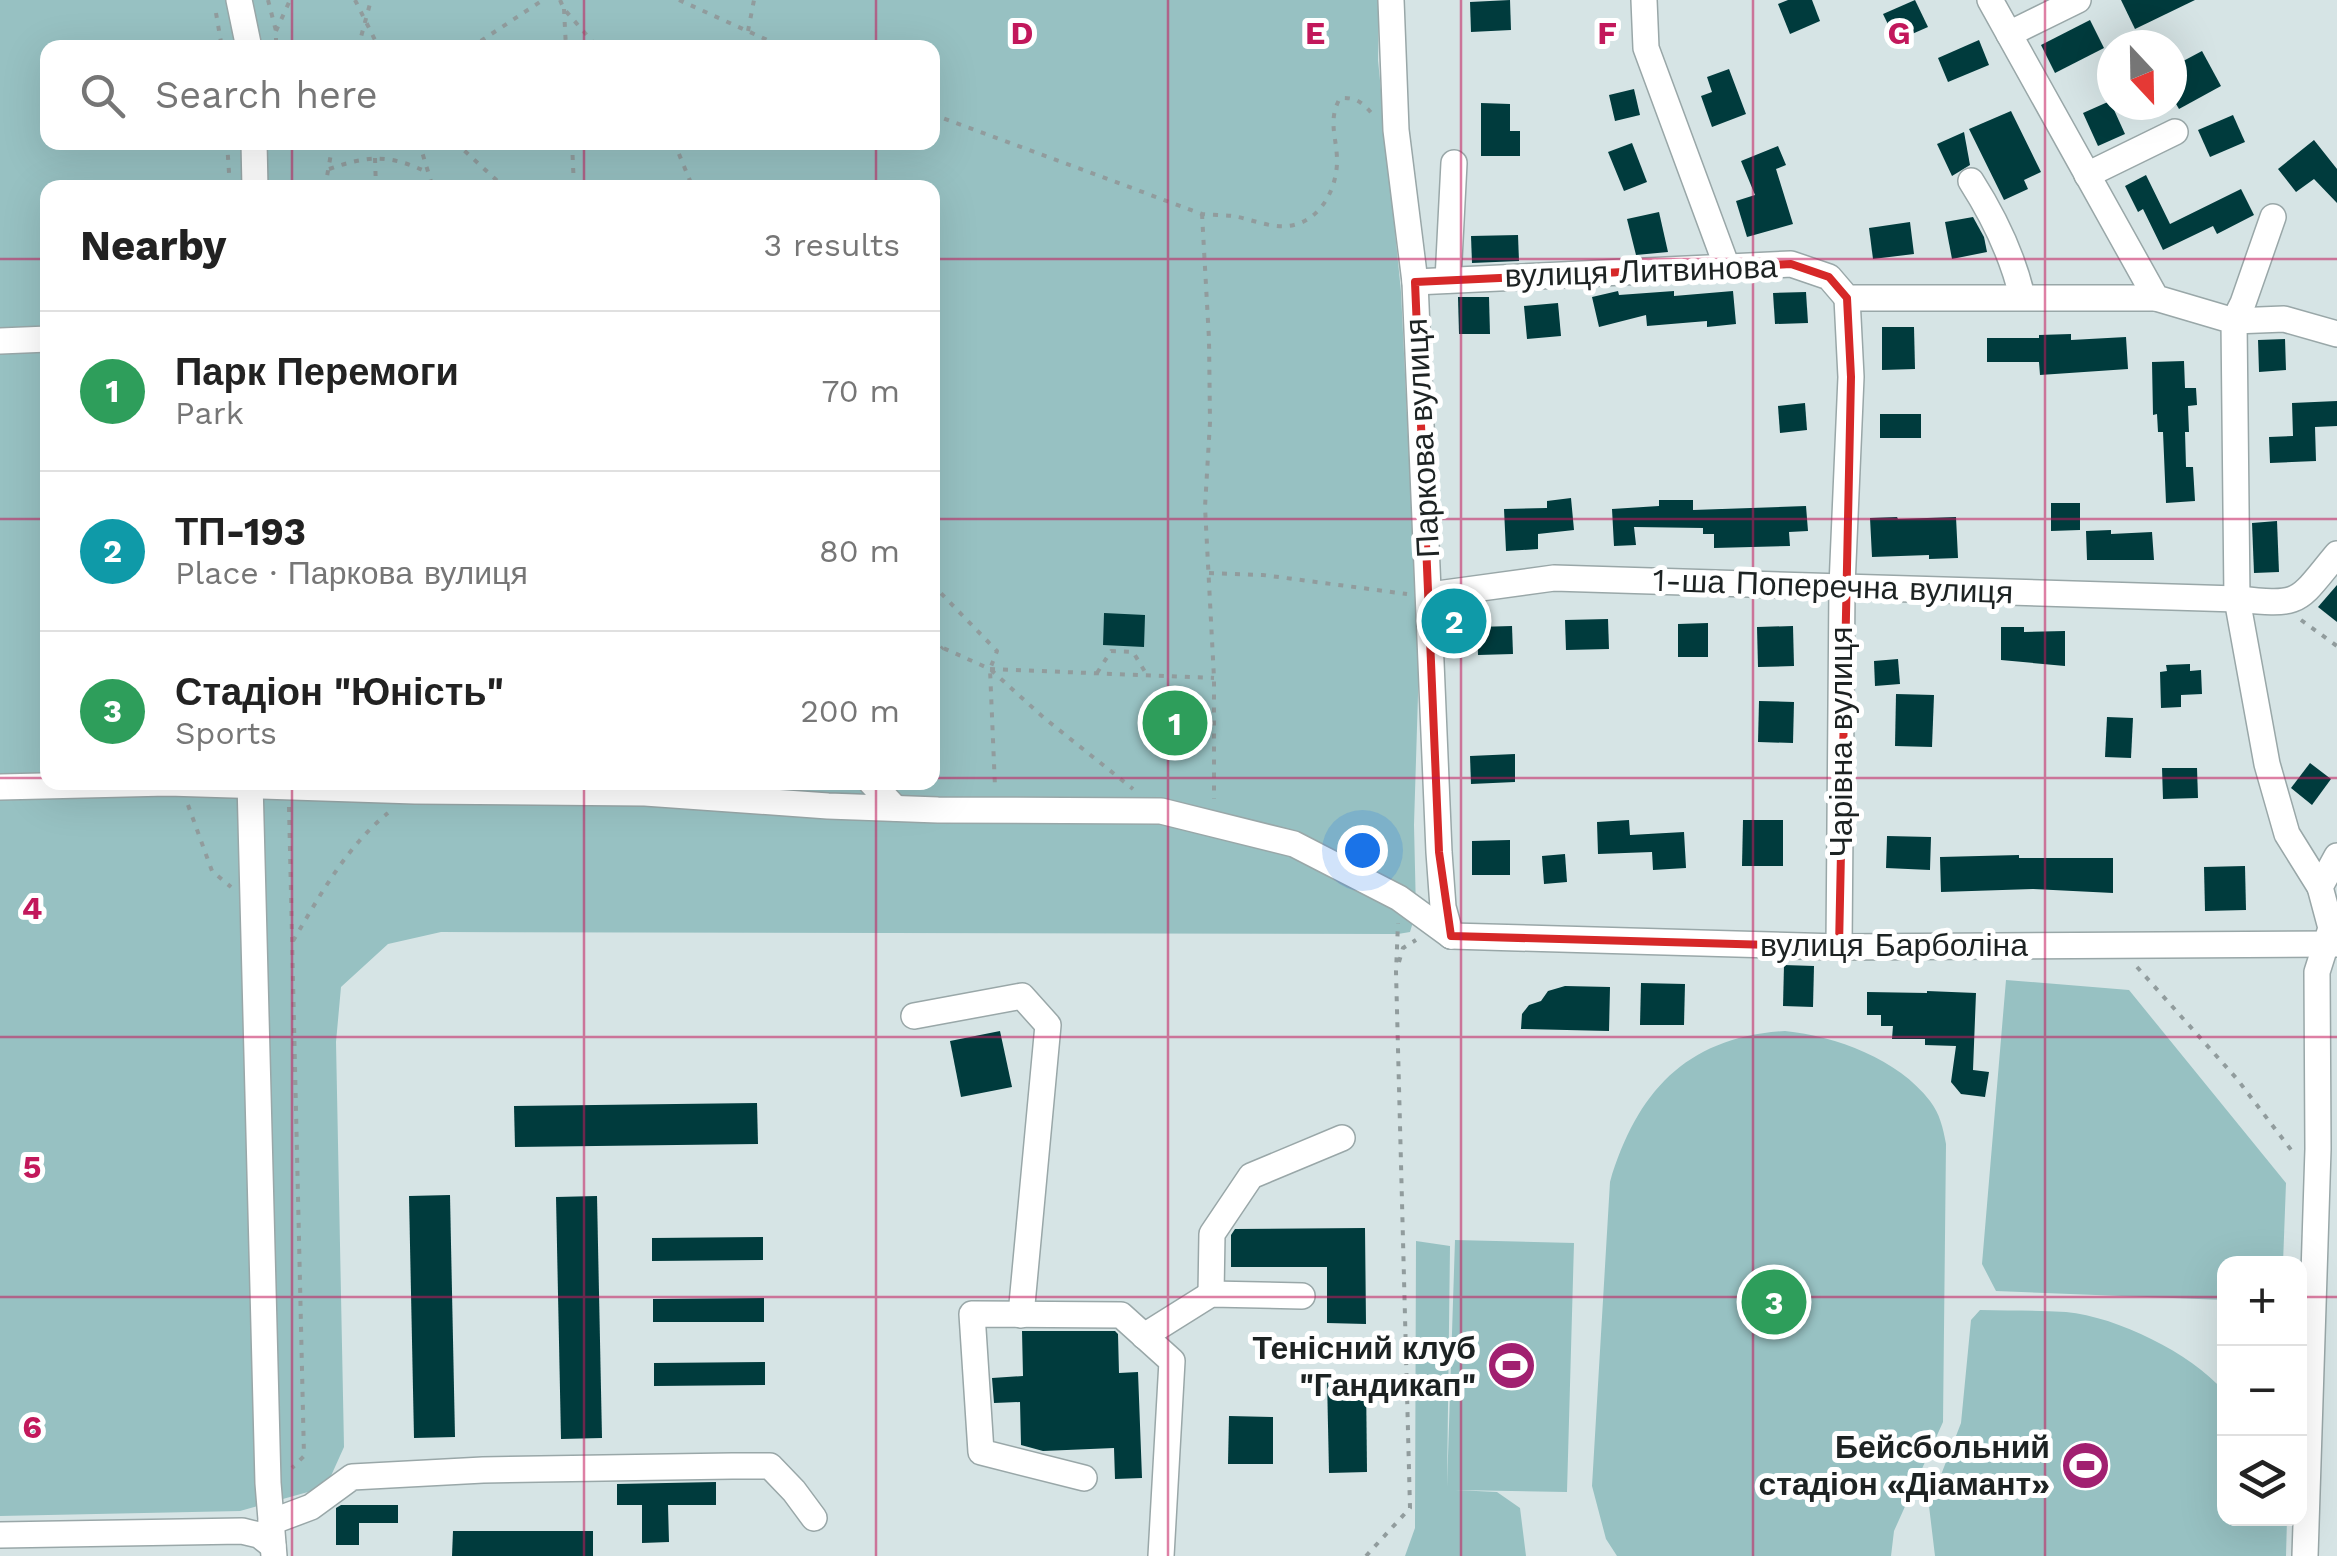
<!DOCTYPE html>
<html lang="en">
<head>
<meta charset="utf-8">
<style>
	:root { --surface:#fff; --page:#f6f6f6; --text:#222; --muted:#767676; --line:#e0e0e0; --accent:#111827 }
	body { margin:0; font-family:"Work Sans",sans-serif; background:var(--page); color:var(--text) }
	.controls { position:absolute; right:30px; bottom:30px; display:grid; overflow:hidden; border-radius:20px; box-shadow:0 10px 40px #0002 }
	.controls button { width:90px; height:90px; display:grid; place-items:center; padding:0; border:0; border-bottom:2px solid var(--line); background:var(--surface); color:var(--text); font:50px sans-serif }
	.compass { position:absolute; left:2097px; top:30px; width:90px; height:90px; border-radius:50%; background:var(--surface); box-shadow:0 10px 40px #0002; rotate:158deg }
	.you { position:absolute; left:1362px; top:850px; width:35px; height:35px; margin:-25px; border:8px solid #fff; border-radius:50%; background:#1a73e8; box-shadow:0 0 0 15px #1a73e833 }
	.badge { display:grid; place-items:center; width:65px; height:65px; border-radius:50%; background:var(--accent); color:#fff; font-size:32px; font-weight:700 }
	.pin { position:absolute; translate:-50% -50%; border:5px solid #fff; box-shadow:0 2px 10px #0006 }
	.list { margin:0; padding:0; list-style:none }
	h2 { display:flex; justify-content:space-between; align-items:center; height:130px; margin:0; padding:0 40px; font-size:42px }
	h2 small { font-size:32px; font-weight:400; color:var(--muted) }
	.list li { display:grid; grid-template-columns:65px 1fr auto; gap:30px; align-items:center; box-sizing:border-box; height:160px; padding:0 40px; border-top:2px solid var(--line) }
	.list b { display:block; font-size:38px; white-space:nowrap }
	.list p { margin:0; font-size:32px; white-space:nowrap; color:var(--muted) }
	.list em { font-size:32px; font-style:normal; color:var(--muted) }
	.icon { flex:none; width:55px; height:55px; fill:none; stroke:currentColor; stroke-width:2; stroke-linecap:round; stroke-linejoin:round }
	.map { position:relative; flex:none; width:2337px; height:1556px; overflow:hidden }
	.search { position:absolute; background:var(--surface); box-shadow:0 10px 40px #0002; left:40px; top:40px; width:900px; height:110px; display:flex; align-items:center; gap:25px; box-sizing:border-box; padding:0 35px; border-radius:20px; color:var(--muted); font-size:38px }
	.panel { position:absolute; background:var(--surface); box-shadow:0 10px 40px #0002; left:40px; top:180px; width:900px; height:610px; border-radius:20px }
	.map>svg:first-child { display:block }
</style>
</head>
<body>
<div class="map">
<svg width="2337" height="1556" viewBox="0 0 2337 1556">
	<rect width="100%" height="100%" fill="#d6e4e5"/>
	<!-- green -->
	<g fill="#97c1c2" fill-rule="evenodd">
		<path d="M0,0H1379L1378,60L1401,292L1419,663L1414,825L1416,912L1410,932L1398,934L441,932L388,944L341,987L336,1042L344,1447L326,1487L240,1511L0,1516ZM48,48H932V142H48ZM48,188H932V782H48Z"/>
		<path d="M2006,980L2129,990L2286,1183L2283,1263L2224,1264V1300L1996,1291L1982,1264Z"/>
		<path d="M1785,1031C1836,1036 1898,1059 1930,1101C1940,1114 1943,1128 1946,1144L1943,1422L1894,1531L1891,1556H1617L1606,1539L1592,1486L1610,1182C1637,1091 1687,1037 1785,1031Z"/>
		<path d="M1455,1240L1574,1243L1567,1492L1455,1490L1497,1492L1520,1508L1526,1556H1405L1415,1528L1416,1241L1450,1246L1447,1487Z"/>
		<path d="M1980,1310C2009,1311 2038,1310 2066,1312C2118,1317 2190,1353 2224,1391V1518L2287,1519L2286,1556H1935L1929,1506L1961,1423L1971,1320Z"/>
	</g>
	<!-- building -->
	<g fill="#003b3d">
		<path d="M1510,0L1511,30L1471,32L1470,2Z"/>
		<path d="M1788,0H1812L1820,21L1790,34L1778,4Z"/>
		<path d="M1915,0L1928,27L1896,41L1883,14Z"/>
		<path d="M2121,0H2195L2135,29Z"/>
		<path d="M2090,20L2104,48L2055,73L2041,45Z"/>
		<path d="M1979,40L1989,65L1948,82L1938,58Z"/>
		<path d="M2202,51L2221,86L2179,109L2172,97V67Z"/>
		<path d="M1729,69L1746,114L1712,127L1701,96L1712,92L1707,77Z"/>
		<path d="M1634,89L1640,115L1615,121L1609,95Z"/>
		<path d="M2110,101L2125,134L2098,146L2083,113Z"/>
		<path d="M1481,103L1510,104V131H1520V156H1481Z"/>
		<path d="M2011,111L2041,172L2024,180L2028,189L2004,200L1969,129Z"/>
		<path d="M2233,115L2245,142L2210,157L2198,130Z"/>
		<path d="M1964,132L1970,165L1952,176L1937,144Z"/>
		<path d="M2314,140L2337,169V203L2314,179L2296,192L2278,169Z"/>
		<path d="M1632,143L1647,182L1624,191L1608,152Z"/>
		<path d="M1778,146L1786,165L1776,169L1793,224L1747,237L1736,201L1755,195L1741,161Z"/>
		<path d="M2146,175L2170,224L2241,189L2254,215L2217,234L2213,226L2163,250L2143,209L2138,212L2125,186Z"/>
		<path d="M1659,212L1668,252L1636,255L1627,219Z"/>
		<path d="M1973,217L1984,237L1987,252L1952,259L1945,222Z"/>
		<path d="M1910,222L1914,254L1873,259L1869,228Z"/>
		<path d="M1518,235L1519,261L1472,263L1471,236Z"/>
		<path d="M1618,291L1619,295L1674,291V296L1733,291L1736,324L1707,327V321L1647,326L1646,315L1599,327L1592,297Z"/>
		<path d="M1806,292L1808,323L1775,324L1773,293Z"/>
		<path d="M1458,297H1489L1490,334H1459Z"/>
		<path d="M1558,303L1561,336L1527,339L1524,306Z"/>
		<path d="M1882,327H1914L1915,369L1882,370Z"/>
		<path d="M2071,334V340L2126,337L2128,369L2040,375L2039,362H1987V338H2039V335Z"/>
		<path d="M2285,339L2286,370L2259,372L2258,340Z"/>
		<path d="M2184,361L2185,388H2196L2197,405L2188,406L2189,432H2185L2186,467H2193L2195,501L2166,503L2163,432H2158L2157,414L2153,415L2152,362Z"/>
		<path d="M2337,401V426L2315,427L2316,461L2270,463L2269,437L2293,436L2292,403Z"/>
		<path d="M1805,403L1807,430L1780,433L1778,406Z"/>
		<rect x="1880" y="414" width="41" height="24"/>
		<path d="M1571,498L1574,530L1538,534V549L1506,551L1504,509L1547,508V501Z"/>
		<path d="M1659,500H1693V510L1806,506L1808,531L1789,532L1790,546L1714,548V534H1703V528L1634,527L1636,545L1614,546L1612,509L1659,506Z"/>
		<path d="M2051,503H2080V530L2051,531Z"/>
		<path d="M1897,517L1898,519L1956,517L1958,558L1929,559V555L1872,557L1870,518Z"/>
		<path d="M2277,521L2279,572L2254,573L2252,523Z"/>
		<path d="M2111,530V534L2152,532L2154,560H2087L2086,531Z"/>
		<path d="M2337,585V622L2318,607Z"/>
		<path d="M1104,613L1145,615L1144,647L1103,645Z"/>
		<path d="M1608,619L1609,649L1566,650L1565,620Z"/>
		<path d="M1708,623V657H1678V624Z"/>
		<path d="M1512,626L1513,654L1478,655L1477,627Z"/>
		<path d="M1793,626L1794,666L1758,667L1757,627Z"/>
		<path d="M2001,627H2024V632L2065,631V666L2001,660Z"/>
		<path d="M1898,659L1900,684L1875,686L1874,661Z"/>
		<path d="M2190,664V671L2201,670L2202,694L2181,695V707L2161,708L2160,672L2167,671L2166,665Z"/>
		<path d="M1896,694L1934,695L1932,747L1895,746Z"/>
		<path d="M1759,701L1794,702L1793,743L1758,742Z"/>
		<path d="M2107,717L2133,718L2131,758L2105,757Z"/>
		<path d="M1515,754V782L1471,784L1470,756Z"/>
		<path d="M2310,763L2331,779L2312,805L2291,788Z"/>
		<path d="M2162,768H2197L2198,798L2163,799Z"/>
		<path d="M1629,820L1630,835L1684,832L1686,868L1653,870L1652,852L1598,854L1597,822Z"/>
		<path d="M1743,820H1783V866H1742Z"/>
		<path d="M1887,836L1931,837L1930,870L1886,868Z"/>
		<path d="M1510,840V875H1472V841Z"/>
		<path d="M1565,854L1567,882L1544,884L1542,856Z"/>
		<path d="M2019,855V858H2113V893L2033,889L1941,892L1940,857Z"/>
		<path d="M2245,866L2246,910L2205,911L2204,867Z"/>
		<path d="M1784,965L1814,966L1813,1007L1783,1006Z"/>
		<path d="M1641,983L1685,984L1684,1025H1640Z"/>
		<path d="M1565,986L1610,987L1609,1031L1521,1029L1522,1014L1529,1005L1541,1001L1548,991Z"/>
		<path d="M1927,991L1976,993L1973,1070L1989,1072L1985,1097L1961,1094L1951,1082L1956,1046L1925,1045V1039H1892L1893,1026H1881V1015H1867V992L1927,993Z"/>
		<path d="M1000,1031L1012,1087L961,1097L950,1041Z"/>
		<path d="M757,1103L758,1144L515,1147L514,1106Z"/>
		<path d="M450,1195L455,1437L414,1438L409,1196Z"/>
		<path d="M597,1196L602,1438L561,1439L556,1197Z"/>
		<path d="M1365,1228L1366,1324L1327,1323V1267H1231V1235L1235,1229Z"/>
		<path d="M763,1237V1260L652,1261V1238Z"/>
		<path d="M764,1298V1322H653V1299Z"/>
		<path d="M1022,1331H1115L1118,1334L1119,1373L1138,1372L1142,1478L1115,1479L1114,1448L1043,1451L1021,1445L1020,1402L994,1403L992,1378L1023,1376Z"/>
		<path d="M765,1362V1385L654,1386V1363Z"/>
		<path d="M1366,1377L1367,1472L1329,1473L1327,1378Z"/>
		<path d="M1229,1416L1273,1417V1464H1228Z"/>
		<path d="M716,1482V1505H668L669,1542L642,1543V1505H617V1484Z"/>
		<path d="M341,1505H398V1523H359V1545H336V1508Z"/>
		<path d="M453,1531H593V1556H452Z"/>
	</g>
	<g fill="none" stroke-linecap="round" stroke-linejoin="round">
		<defs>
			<g id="minor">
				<path d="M239,0L249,48"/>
				<path d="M1391,0L1396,130L1415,282L1439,852L1443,907L1451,936"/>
				<path d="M1644,0L1646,48L1727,267"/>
				<path d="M1990,0L2156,298L2234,321L2237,599L2267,764L2287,834L2320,887"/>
				<path d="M2009,34L2078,0"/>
				<path d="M254,142L255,188"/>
				<path d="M2087,175L2175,132"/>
				<path d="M1971,181C1994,217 2012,254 2022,296"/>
				<path d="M1448,280L1454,163"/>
				<path d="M1415,282L1791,264L1829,277L1847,298H2156"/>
				<path d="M2234,321L2243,303L2273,217"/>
				<path d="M2234,321L2284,319L2337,334"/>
				<path d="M0,341L48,339"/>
				<path d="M1430,595L1554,578L2237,599C2303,606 2296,603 2337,554"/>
				<path d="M250,782L268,1483L274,1556"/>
				<path d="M871,782L895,808"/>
				<path d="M0,787L168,783L415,791L645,793L828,806L938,810L1161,811L1294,844L1399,898L1451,936"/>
				<path d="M1451,936L1839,947L2337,944"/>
				<path d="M1839,947L1842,586L1851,377L1847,298"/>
				<path d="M914,1016L1022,996L1048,1025L1021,1315"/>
				<path d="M1211,1294L1212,1234L1251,1176L1342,1138"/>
				<path d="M1144,1336L1211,1294L1302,1296"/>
				<path d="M1084,1478L981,1452L972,1314L1121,1315L1172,1361L1161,1556"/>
				<path d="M271,1522L311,1507L352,1477L483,1470L732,1466H770L794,1491L814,1518"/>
				<path d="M0,1535L242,1531L259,1535L273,1546"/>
				<path d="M2305,1556L2318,1149L2317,972L2331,928L2320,887L2337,856"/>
			</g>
		</defs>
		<!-- minor casing -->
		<use href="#minor" stroke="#99a7a8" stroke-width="28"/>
		<!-- path -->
		<g stroke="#919c9d" stroke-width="4" stroke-dasharray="5 8" stroke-linecap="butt">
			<path d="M268,0L276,31V48"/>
			<path d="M355,0L379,48"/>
			<path d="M560,0L564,9L598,48"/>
			<path d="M679,0L785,48"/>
			<path d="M564,9L566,48"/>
			<path d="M216,13L222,48"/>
			<path d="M276,31L290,0"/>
			<path d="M748,31L754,0"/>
			<path d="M358,48L371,0"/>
			<path d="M470,48L543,0"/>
			<path d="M932,114L1202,214C1212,215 1223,215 1233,216C1252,219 1273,230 1294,225C1323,218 1338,185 1337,158C1336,135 1328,120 1340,98C1357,97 1363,103 1374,116"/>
			<path d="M227,142L230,188"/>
			<path d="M419,142L433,188"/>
			<path d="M455,142L505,188"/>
			<path d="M572,142L574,188"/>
			<path d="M674,142L693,188"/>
			<path d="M375,158L376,188"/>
			<path d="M329,169C370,155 389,154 429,173"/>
			<path d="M325,188L333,142"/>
			<path d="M1202,214L1209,339L1210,422L1205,507L1214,678V799"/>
			<path d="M1209,573L1263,575L1407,594"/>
			<path d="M932,584L997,651L990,669L995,787"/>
			<path d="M2301,620L2337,646"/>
			<path d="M932,643L990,669L1043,717L1133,789"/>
			<path d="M932,658L943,647"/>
			<path d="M990,669L1214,678"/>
			<path d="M1097,673L1111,651L1133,652L1147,675"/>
			<path d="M188,805L212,871L231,887"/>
			<path d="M289,807L304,1456L292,1468"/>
			<path d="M293,941C320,895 347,846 388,813"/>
			<path d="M1399,962L1403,948L1416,940"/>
			<path d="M2137,967L2237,1079L2295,1155"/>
			<path d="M1366,1556L1410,1508L1396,972L1398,923"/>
		</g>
		<!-- minor -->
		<use href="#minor" stroke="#fff" stroke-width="25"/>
	</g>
	<!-- marked area -->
	<path fill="none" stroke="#d62828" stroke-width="8" stroke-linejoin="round" d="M1791,264L1829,277L1847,298L1851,377L1839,947L1451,936L1439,852L1415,282Z"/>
	<!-- grid -->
	<path fill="none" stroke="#c2185b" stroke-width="2.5" stroke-opacity="0.55" d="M292,0V48M584,0V48M876,0V48M1168,0V1556M1461,0V1556M1753,0V1556M2045,0V1556M292,142V188M584,142V188M876,142V188M0,259H48M932,259H2337M0,519H48M932,519H2337M0,778H48M932,778H2337M292,782V1556M584,782V1556M876,782V1556M0,1037H2337M0,1297H2224M2300,1297H2337"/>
	<!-- icons -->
	<defs>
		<symbol id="stadium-disc" viewBox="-11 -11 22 22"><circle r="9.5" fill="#a12070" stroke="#fff"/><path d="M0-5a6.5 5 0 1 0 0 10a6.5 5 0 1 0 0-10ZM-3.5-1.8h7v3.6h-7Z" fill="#fff"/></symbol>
	</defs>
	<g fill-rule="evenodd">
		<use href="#stadium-disc" x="1484" y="1338" width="55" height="55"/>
		<use href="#stadium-disc" x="2058" y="1438" width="55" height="55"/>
	</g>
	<g text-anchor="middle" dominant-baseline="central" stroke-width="10" stroke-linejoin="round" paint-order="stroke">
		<!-- street labels -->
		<g font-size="32" fill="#1d2323" stroke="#fff">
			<text transform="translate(1641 271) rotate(-2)">вулиця Литвинова</text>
			<text transform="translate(1422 438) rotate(-93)">Паркова вулиця</text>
			<text transform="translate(1833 586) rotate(2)">1-ша Поперечна вулиця</text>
			<text transform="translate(1841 742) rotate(-90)">Чарівна вулиця</text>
			<text x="1894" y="945">вулиця Барболіна</text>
		</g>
		<!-- poi labels -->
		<g font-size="32" font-weight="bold" fill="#1d2323" stroke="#fff" text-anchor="end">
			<text x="1476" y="1348">Тенісний клуб<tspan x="1476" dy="37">"Гандикап"</tspan></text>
			<text x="2050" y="1447">Бейсбольний<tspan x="2050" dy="37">стадіон «Діамант»</tspan></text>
		</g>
	</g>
	<g font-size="32" text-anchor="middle" font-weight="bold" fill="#c2185b" stroke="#fff" stroke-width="10" stroke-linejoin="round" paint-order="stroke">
		<text x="1022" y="44">D</text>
		<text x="1315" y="44">E</text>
		<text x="1607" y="44">F</text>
		<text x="1899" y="44">G</text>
		<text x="32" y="919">4</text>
		<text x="32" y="1178">5</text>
		<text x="32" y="1438">6</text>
	</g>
</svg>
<div class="controls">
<button>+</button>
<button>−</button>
<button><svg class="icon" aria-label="layers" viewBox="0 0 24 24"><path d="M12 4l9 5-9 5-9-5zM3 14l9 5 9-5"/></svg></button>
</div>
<svg class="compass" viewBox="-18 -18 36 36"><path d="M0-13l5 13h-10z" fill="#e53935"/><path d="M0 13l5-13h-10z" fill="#767676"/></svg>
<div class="you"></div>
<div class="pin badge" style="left:1175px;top:723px;background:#2e9e5b">1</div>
<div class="pin badge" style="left:1454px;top:621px;background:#0f9aa8">2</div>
<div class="pin badge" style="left:1774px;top:1302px;background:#2e9e5b">3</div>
<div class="search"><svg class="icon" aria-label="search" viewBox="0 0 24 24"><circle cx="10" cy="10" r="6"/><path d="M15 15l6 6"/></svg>Search here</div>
<section class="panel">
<h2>Nearby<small>3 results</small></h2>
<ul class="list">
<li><span class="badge" style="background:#2e9e5b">1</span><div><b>Парк Перемоги</b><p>Park</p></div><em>70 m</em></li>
<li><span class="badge" style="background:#0f9aa8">2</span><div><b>ТП-193</b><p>Place · Паркова вулиця</p></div><em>80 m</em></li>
<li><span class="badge" style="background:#2e9e5b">3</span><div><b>Стадіон &quot;Юність&quot;</b><p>Sports</p></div><em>200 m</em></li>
</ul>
</section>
</div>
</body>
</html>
